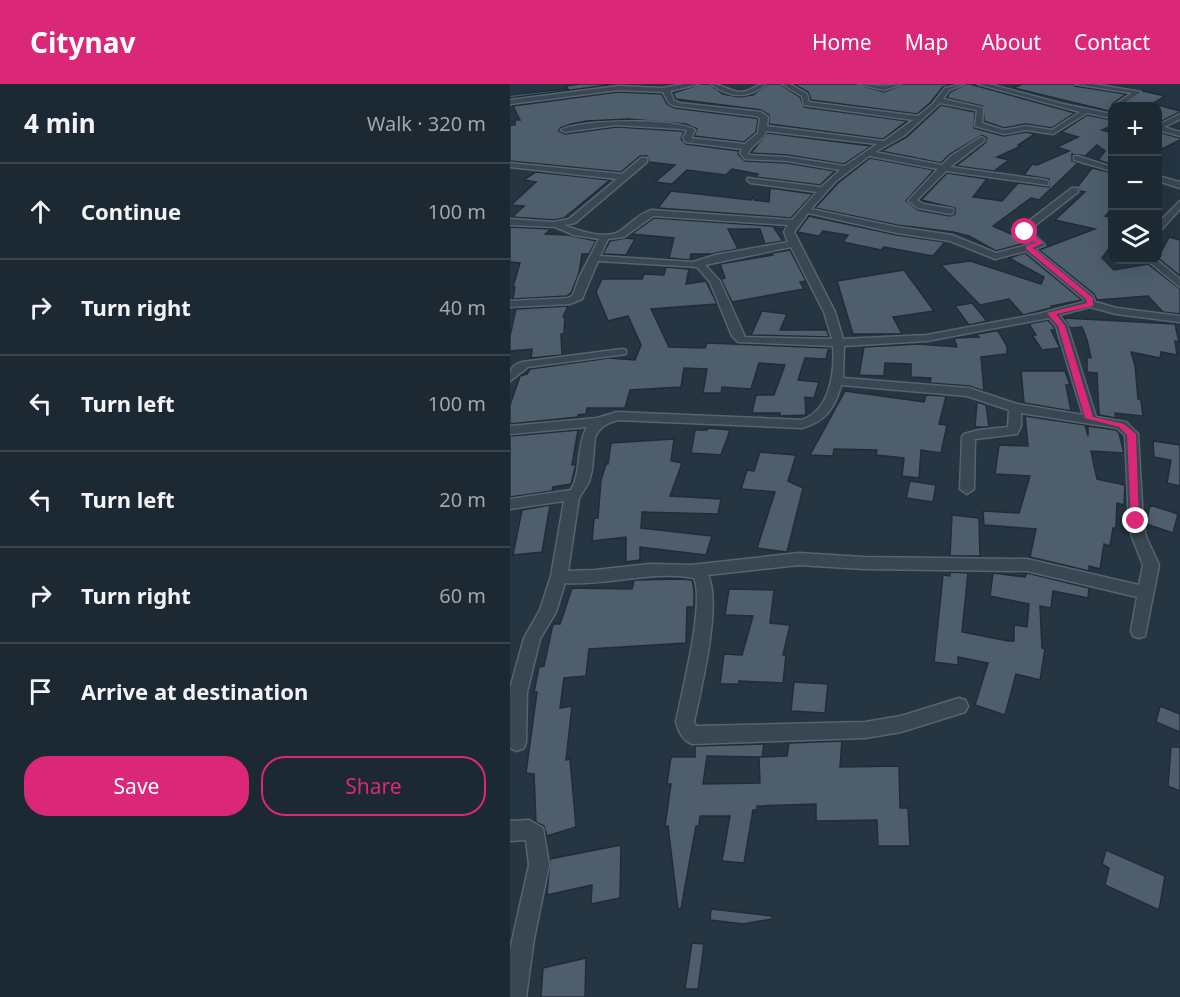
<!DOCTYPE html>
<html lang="en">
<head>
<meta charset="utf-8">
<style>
	:root { --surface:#1c2832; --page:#29343e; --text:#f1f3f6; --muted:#a0a6ac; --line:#3a444d; --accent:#db2777 }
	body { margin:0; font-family:"Noto Sans",sans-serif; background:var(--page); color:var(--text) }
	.controls { position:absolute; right:18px; top:18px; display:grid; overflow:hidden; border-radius:12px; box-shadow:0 6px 24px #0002 }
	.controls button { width:54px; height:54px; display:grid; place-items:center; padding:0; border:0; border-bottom:2px solid var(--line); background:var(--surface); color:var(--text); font:30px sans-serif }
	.stop { position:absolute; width:18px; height:18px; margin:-14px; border:4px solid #db2777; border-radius:50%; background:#fff }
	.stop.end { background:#db2777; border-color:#fff; box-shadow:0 2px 6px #0008 }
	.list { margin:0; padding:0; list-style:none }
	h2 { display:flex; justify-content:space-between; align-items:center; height:78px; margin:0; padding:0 24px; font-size:26px }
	h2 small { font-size:20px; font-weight:400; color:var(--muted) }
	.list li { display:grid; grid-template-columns:39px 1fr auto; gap:18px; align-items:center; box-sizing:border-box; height:96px; padding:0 24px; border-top:2px solid var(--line) }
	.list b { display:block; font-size:22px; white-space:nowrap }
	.list em { font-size:20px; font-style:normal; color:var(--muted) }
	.actions { display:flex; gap:12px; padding:18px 24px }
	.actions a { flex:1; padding:14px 0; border:2px solid var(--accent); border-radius:24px; text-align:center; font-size:21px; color:var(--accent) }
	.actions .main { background:var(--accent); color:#fff }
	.icon { flex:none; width:33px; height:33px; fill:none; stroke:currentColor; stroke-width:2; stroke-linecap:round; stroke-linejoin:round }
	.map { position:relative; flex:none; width:670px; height:913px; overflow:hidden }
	header { display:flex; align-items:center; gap:36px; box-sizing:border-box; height:84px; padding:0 30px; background:var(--accent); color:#fff }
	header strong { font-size:28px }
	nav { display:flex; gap:33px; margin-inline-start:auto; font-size:21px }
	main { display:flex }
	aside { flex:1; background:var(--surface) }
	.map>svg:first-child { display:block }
</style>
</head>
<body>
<header>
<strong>Citynav</strong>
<nav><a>Home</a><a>Map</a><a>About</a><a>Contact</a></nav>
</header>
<main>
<aside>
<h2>4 min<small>Walk · 320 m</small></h2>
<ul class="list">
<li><svg class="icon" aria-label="ahead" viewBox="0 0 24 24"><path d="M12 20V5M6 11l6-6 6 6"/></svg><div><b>Continue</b></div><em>100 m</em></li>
<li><svg class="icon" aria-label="right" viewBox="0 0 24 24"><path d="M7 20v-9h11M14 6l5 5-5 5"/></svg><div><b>Turn right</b></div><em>40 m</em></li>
<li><svg class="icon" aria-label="left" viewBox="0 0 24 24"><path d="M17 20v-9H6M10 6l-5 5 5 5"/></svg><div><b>Turn left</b></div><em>100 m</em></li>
<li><svg class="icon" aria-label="left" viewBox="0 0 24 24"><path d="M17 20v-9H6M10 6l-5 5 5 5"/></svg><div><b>Turn left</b></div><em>20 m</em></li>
<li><svg class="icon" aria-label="right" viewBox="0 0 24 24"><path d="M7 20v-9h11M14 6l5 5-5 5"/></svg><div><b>Turn right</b></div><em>60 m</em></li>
<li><svg class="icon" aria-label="arrive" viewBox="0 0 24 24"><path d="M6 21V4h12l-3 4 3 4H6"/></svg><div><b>Arrive at destination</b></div></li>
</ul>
<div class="actions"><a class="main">Save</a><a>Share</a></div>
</aside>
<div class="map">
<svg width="670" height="913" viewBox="0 0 670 913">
	<rect width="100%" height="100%" fill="#253542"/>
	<!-- building -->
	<g fill="#4e5e6d" stroke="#202d39" stroke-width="1.5">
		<path d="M70,0H106L0,14V11L58,5L56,2Z"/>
		<path d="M191,0H199L213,10L229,13L243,11L257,0H270L290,13L294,23L397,37L373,55L259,40V31L251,26L166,15L163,9Z"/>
		<path d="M284,0H346L374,8L393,0H443L433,3L420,19L407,30L301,16L298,8Z"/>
		<path d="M456,0H460L565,29L542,44L516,40L494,44L474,37L473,22L437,14L440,8Z"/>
		<path d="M512,0H563L565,2L616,10L602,20L603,28L504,4Z"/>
		<path d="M633,7L655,12L639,22H613Z"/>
		<path d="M108,8L152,10L157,20L165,24L245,34L248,35L246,48L234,58L184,52L187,45L176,40L119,35L77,37L61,40L50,44L49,47L55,50L106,43L171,47L174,48L171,55L176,60L229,67L228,70L235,77L277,79L325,87L310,101L246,93L248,90L222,85L216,91L177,86L162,100L145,98L165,81L139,78L137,72H130L111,88L0,77V41H5V36H10L3,22Z"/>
		<path d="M431,21L465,28L464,44L493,52L516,48L525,50L508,61L511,62L487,73L499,76L484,87L446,82L475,59L477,54L472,51L440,70L431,79L371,67L397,53Z"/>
		<path d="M648,21L670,27V28L648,39Z"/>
		<path d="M577,31L603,36V41L592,46L603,49V81L588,76L595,67L587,61L575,72L562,70V77L568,79L529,116L521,114L483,142L519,158L486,167L459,152L443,148L387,141L305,124L328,99L360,74L424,86L396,117L408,126L440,132L445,130V124L411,116L437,89L477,95L463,113L492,117L508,99L539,103V95L514,91L522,80L527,81L559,67L547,63L568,53L551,48Z"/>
		<path d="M648,48L670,54V56L648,67Z"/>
		<path d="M257,49L361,62L334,80L277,71L241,69Z"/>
		<path d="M582,84L603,89V124L595,132L603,134V159L592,174L604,186L638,180L670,205V230L653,228L638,212L587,216L584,210L529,166L585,145L545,136L575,108L570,107L568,102Z"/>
		<path d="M26,88L100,96L54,134L44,136L2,133L14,122L1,121L26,98L14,96Z"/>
		<path d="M260,104L303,110L281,134L148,124L161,107L241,116L243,113L244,116L259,118Z"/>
		<path d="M299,132L387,151L435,158L423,172L374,163L371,166L333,158L338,151L313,147L309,152L287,148Z"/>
		<path d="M144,134L274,143L273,145L264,144L273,157L255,160L250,145H218L228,165L201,170H181L180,176L159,174L164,154L122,150Z"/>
		<path d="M0,143L41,145L35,150L58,151L86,157L79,170H72L69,189L61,209L57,212L3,215L5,203H3L10,179L0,178Z"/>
		<path d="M659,153L670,156V192L648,174Z"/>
		<path d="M116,154L125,155L116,171L93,170L100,157Z"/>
		<path d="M280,166L296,197L290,198L294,205L222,218L211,195L215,194L210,180L263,171L262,169Z"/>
		<path d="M515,169L572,216L541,222V224L513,231L499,215L470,221L431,181L460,177L531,200L534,193L499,174Z"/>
		<path d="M156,183L179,185L176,200L196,197L207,220L141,225L159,263L195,264L197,259L321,264V267L318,266L316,275L295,274L288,296L309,298L304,314L295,313L296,331L270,332V329H242L246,311H264L275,281L249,279L241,305L212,303L211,309H193L197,285L174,284L171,303L120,306L115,324H77L76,330L68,331V333L0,340V321L10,292L17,290L20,285L99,274L125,276L131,261L118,232L98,237L86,208L92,195H132L134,190L154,191Z"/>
		<path d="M394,186L424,227L383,233L392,250H343L327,197Z"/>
		<path d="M462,219L477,237L459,241L445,222Z"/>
		<path d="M58,222L53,233H55L54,250H51L52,271L21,274L22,265L0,267V252L6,225Z"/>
		<path d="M252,227L277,230L270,246H316V243L319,253L241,251Z"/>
		<path d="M554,234L665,240L669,258L665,257L667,271L651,268L650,274L621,268L625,281L628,315L631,316L633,332L605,329L606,334L589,331L587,289L577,288V273L581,274L577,256L572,243L560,244Z"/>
		<path d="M538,236L544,243L545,246H541L550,264L532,266L522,251H526L519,240Z"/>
		<path d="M485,247H488L497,262V270L471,273L474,307L459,302L420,299L421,294L401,293V280L375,279L374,292L349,291L354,263L408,260L447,263L444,254L469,253L467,250Z"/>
		<path d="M511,287H555L560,301H556L561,327L514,319Z"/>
		<path d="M335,307L414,318L416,311L436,312L429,340L437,341L431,369L411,366L409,394L392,392L394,374L366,371L367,366L324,365L323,372L300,371Z"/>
		<path d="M467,318L476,321L479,343H465Z"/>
		<path d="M515,332L575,341L578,352V342L606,346L609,349L614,369L581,367L587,395L615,401L614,421L607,419L606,444H603L600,462L594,460L590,485L579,482V487L520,473L526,445L474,441L473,427L509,429L520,392L485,390L489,361L518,362Z"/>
		<path d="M198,344L220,346L211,371L181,369L185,346H197Z"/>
		<path d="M68,346L62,381L66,380L61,400L43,403L42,407L0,413V352Z"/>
		<path d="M164,355L161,377L172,379L160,412L211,415L208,430L132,428L131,444L202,452L196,471L130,463V476L116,478V453L82,457L84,434H88L91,396L96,380H98L101,359Z"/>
		<path d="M643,357L670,361V402L657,399L661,376L644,373Z"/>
		<path d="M250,368L286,371L278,397L293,404L277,468L247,464L265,408L231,405L237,386L244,387Z"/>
		<path d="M400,397L426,401L423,418L396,414Z"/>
		<path d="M40,421L32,468L3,471L12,426Z"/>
		<path d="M640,421L668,430L663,449L636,440Z"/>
		<path d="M442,431L469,434L470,472H440Z"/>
		<path d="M440,488L458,489L452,548L498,557H504V541L517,543L519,520L480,512L483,489L515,493L517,489L579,504L578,514L543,507L541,524L530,522L532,564L535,565L530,596L506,590L495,631L465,621L478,579L448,573V581L424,578L433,491L440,492Z"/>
		<path d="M171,495L182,496L184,506V523H177L176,559L79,565L76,592L54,594L50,624L62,622L56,676L60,675L66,743L37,752L34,742L26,738L24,690L16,689L27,608H24L29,583L34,582L43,540H50L62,504L122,505L124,496Z"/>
		<path d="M219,505L264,506L260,539L280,541L273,571H276L273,599L229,597V600H210L214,570L232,571L243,532L215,531Z"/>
		<path d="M284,598L318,600L315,629L281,627Z"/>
		<path d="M650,622L670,630V648L646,638Z"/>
		<path d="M332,657L330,683L389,682L390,724H398L400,762H368L367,736L306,737V720L247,722V726H243L234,779L212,777L220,732H190L189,742H186L171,825H168L158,742H155L161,700H157L161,673H185V662L254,660L252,673L197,672L193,700L250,699L249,673L277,672L279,659Z"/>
		<path d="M661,663H670V707L658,702Z"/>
		<path d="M111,761L110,814L81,820L82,801L37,811L40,775Z"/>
		<path d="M596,766L655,792L649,826L595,801L599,784L592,780Z"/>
		<path d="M201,825L262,832V835L233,840L200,836Z"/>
		<path d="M182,859L194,860L188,905H175Z"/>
		<path d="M76,874L75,913H31L33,884Z"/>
	</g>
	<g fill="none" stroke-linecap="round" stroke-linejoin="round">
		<defs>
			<g id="street">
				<path d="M175,0H189L160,7L164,17L169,19L251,28L258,33L257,42L374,57L403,36L294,21L292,12L272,0H280L297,10L299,18L408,32L422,21L435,4L454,0L439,6L433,15L473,24L472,39L494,46L516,42L542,46L570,28L468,0H479L553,20L602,30V34L577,29L543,50L516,46L494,50L465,42L467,26L430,19L395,51L365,68L432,81L441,72L471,53L475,55L474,57L440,83L535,96L538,97V101L436,87L407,116L413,120L443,125V129L440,130L408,124L398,117L428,85L359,72L326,97L301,125L387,143L442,151L486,169L525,159L512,150L511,143L562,104H568V108L519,146L535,161L525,165L583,212L585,218L607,224L670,232V238L606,230L580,223L549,231L557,241L586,333L616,338L628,350L633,437L636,453L649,481L635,552L629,554L623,552L621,547L627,513L517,487L353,485L289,481L198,491C212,520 191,605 184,638L186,642L355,638L391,632L449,614L455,616L458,622L455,628L391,648L355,654L182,660C172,656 169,648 166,638C172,608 195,519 184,494C141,486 98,502 55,499L46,528L30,555L17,608L16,658L14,664L7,667L0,664V605L14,554L30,526L41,492L54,417L0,425V415L61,406C72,386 66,363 77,343L0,350V342L87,334L107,328L292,336C320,326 325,289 323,262L228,258L222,252L200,198L187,183L88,177L72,215L60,220L0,223V217L58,214L63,211L69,194L89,155L64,151L45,143L0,141V135L44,138L59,135L107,95L0,83V79L112,90L131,74H137V78L65,139L54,141C68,147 97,156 110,147C122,139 128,130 142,126L282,136L307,108L241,99L237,96L238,94L311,103L330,86L277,77L235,75L230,69L232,65L176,58L173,54L177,47L172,45L106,41L55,48L51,46C70,35 168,34 185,46L181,54L235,60L248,49L250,34L246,32L165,22L159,19L153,8L108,6L0,20V16L108,2L152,4ZM256,47L367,60L335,82L277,73L240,71L238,69C242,60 254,56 256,47ZM298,129L387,149L440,157L485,175L516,167L574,215V218L528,230L417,251L333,255L325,228L284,148ZM143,132L278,141L274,148L278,158L205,171L183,178L90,172L98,155L114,153ZM281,163L314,228L322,255L235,253L210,197L195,181ZM539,234L546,242L573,331L507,320L459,304L333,294L334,262L417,257ZM331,301L457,312L499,326L498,343L469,346L454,350L452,353L450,405L457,410L464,405L465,355L507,350L511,342V329L607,344L615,351L619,437L622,453L633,481L629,501L517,475L353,473L289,469L181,481L140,480L85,486L58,487L69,414L79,398L82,386L85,353C90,343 97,339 108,336L292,344C315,338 325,324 331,301Z"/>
				<path d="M201,0C212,0 220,8 231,8C241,8 246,0 255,0C239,16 218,13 201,0Z"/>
				<path d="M348,0L374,2L391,0L374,6Z"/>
				<path d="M565,0H583L631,8L610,22H603L622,9Z"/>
				<path d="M670,30V35L654,43L670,48V52L648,46V41Z"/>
				<path d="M567,72L602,83V87L564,76V72Z"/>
				<path d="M648,92L670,98V104L648,97Z"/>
				<path d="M670,117V125L651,146L648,147V139Z"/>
				<path d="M637,176H647L670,195V203Z"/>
				<path d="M112,265L116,266V270L18,283L0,297C0,285 1,282 12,278Z"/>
				<path d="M19,736L33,744L39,781L24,855L16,913H0V866L19,781L16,756L0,757V737Z"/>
			</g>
		</defs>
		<!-- street casing -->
		<use href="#street" stroke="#57646f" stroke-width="3"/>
		<!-- street -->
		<use href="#street" fill="#3a4652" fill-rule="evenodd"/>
	</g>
	<!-- route -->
	<path fill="#db2777" d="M513,146H517L533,159L523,164L583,214V222L546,230L555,242L583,333L614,340L626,350L629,440H623L621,437L617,351L609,343L575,334L548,242L537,229L577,219L576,215L516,165V162L526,159L513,149Z"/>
</svg>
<div class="controls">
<button>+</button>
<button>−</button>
<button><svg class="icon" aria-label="layers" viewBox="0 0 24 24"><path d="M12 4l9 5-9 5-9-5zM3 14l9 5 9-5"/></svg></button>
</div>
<div class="stop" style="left:515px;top:148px"></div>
<div class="stop end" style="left:626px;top:437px"></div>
</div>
</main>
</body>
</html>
